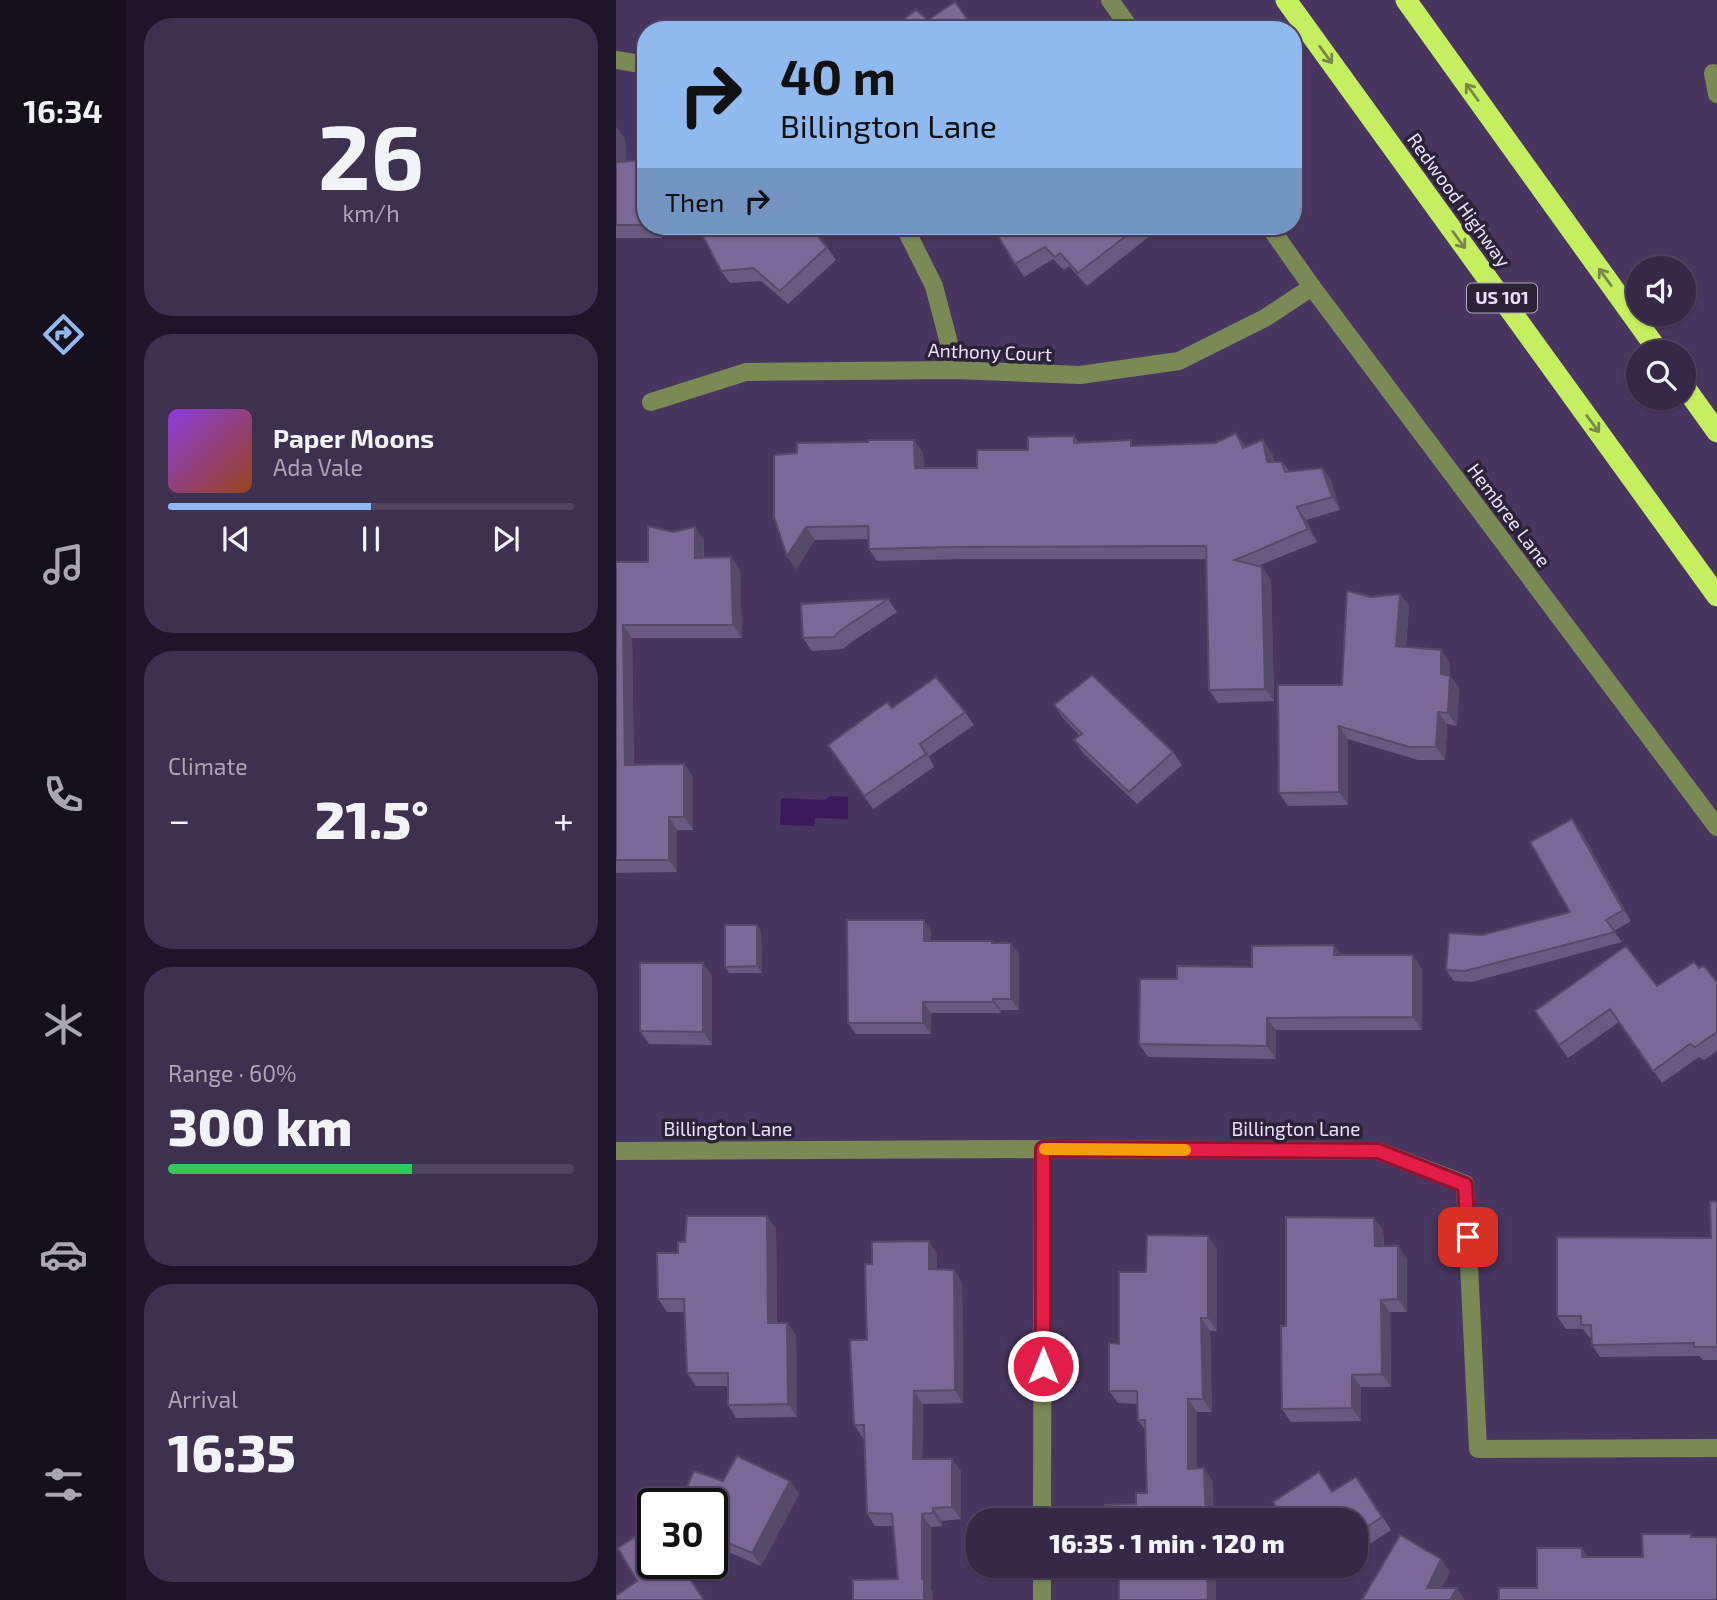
<!DOCTYPE html>
<html lang="en">
<head>
<meta charset="utf-8">
<style>
  :root { --surface:#372848; --page:#3e304f; --text:#f1f3f6; --muted:#aaa6b4; --line:#514460; --accent:#90b9f0 }
  body { margin:0; font-family:"Exo 2",sans-serif; background:var(--page); color:var(--text); height:100vh; display:flex; flex-direction:column; font-size:26px; white-space:nowrap }
  * { box-sizing:border-box; margin:0 }
  p { font-size:23px; color:var(--muted) }
  .icon { flex:none; width:38px; height:38px; fill:none; stroke:currentColor; stroke-width:2; stroke-linecap:round; stroke-linejoin:round }
  .map { position:relative; flex:1; overflow:hidden }
  .panel { display:flex; flex-direction:column; gap:18px; padding:18px; background:#1e1628; width:490px }
  .panel>* { flex:none }
  .top-card { position:absolute; left:21px; top:21px; width:665px; height:214px; border-radius:28px; box-shadow:0 2px 5px #0004,0 0 0 2px var(--line); background:#90b9f0; color:#111; overflow:hidden }
  .fabs { position:absolute; left:1010px; top:256px; display:grid; gap:14px }
  .fabs a { display:grid; place-items:center; width:70px; height:70px; border-radius:50%; background:var(--surface); box-shadow:0 2px 5px #0004,0 0 0 2px var(--line); font-size:35px }
  .speed { position:absolute; left:21px; top:1488px; display:flex; gap:14px; font-size:35px; font-weight:700; text-align:center }
  .speed>* { display:grid; place-content:center; width:91px; height:91px; border-radius:50%; background:var(--surface); box-shadow:0 2px 5px #0004,0 0 0 2px var(--line); line-height:1 }
  .speed .limit { border:4px solid #111; border-radius:10px; background:#fff; color:#111 }
  .pin { position:absolute; display:grid; place-items:center; width:60px; height:60px; color:#fff; margin:-30px; border-radius:14px; box-shadow:0 4px 10px #0006 }
  .me { position:absolute; width:77px; margin:-38px; rotate:0deg; stroke-linejoin:round; filter:drop-shadow(0 0 5px #0008) }
  .turn { display:flex; align-items:center; gap:24px; height:147px; padding:0 28px; font-size:32px }
  .turn .icon { width:91px; height:91px; stroke-width:2.5 }
  .turn b { display:block; font-size:49px; line-height:60px }
  .then { display:flex; align-items:center; height:66px; padding:0 28px; background:#0003; gap:14px; font-size:26px }
  .big { font-size:52px; font-weight:800; line-height:1.1 }
  .panel .widget { flex:1; display:flex; flex-direction:column; justify-content:center; gap:10px; min-width:0; padding:0 24px; border-radius:28px; background:var(--page) }
  .panel .dial { align-items:center; gap:0 }
  .dial b { font-size:91px; line-height:1 }
  .song { display:flex; align-items:center; gap:21px }
  .cover { width:84px; height:84px; border-radius:10px; background:linear-gradient(135deg,hsl(270 70% 55%),hsl(20 70% 35%)) }
  .played { height:7px; border-radius:4px; background:linear-gradient(90deg,var(--accent) 50%,var(--line) 50%) }
  .keys { display:flex; justify-content:space-around; direction:ltr }
  .heat { display:flex; justify-content:space-between; align-items:center; font-size:38px; direction:ltr }
  .charge { height:10px; border-radius:5px; background:linear-gradient(90deg,#34c759 60%,var(--line) 0) }
  .trip { position:absolute; left:350px; top:1508px; width:402px; height:70px; border-radius:28px; background:var(--surface); box-shadow:0 2px 5px #0004,0 0 0 2px var(--line); font-weight:800; line-height:70px; text-align:center }
  main { display:flex; flex:1; min-height:0 }
  .dock { display:flex; flex-direction:column; width:126px; justify-content:space-around; align-items:center; background:#16101d; color:var(--muted) }
  .dock .icon { width:49px; height:49px }
  .dock .active { color:var(--accent) }
  .dock b { font-size:32px; color:var(--text) }
  .map>svg:first-child { display:block }
  .water { fill:#3b1a5c }
  .lines { fill:none; stroke-linecap:round; stroke-linejoin:round }
  .minor { stroke:#798a55; stroke-width:18 }
  .highway { stroke:#c5ee61; stroke-width:21 }
  .wall { fill:#6b5981 }
  .shaded-wall { fill:#574969 }
  .building { fill:#7c6896; stroke:#574969; stroke-width:2 }
  .oneway { stroke:#78884c }
  .route-casing { stroke:#92132f; stroke-width:18 }
  .route { stroke:#e11d48; stroke-width:12 }
  .slow { stroke:#f59e0b; stroke-width:12 }
  .labels { text-anchor:middle; stroke-width:7; stroke-linejoin:round; paint-order:stroke }
  .shield { fill:#2b2236; stroke:#b1a7c0; stroke-width:2 }
  .shield-label { font-size:18px; font-weight:bold; fill:#ebe0fb }
  .street-label { font-size:19px; fill:#ebe0fb; stroke:#2b2236 }
</style>
</head>
<body>
<main>
<nav class="dock">
<b>16:34</b>
<svg class="icon active" aria-label="directions" viewBox="0 0 24 24"><path d="M12 3l9 9-9 9-9-9zM9 14v-3h6M13 9l2 2-2 2"/></svg>
<svg class="icon" aria-label="music" viewBox="0 0 24 24"><path d="M9 18V5l10-2v13"/><circle cx="6" cy="18" r="3"/><circle cx="16" cy="16" r="3"/></svg>
<svg class="icon" aria-label="phone" viewBox="0 0 24 24"><path d="M5 4h4l2 5-3 2q2 4 5 5l2-3 5 2v4C11 20 4 13 5 4z"/></svg>
<svg class="icon" aria-label="climate" viewBox="0 0 24 24"><path d="M12 3v18M4 7l16 10M4 17L20 7"/></svg>
<svg class="icon" aria-label="car" viewBox="0 0 24 24"><path d="M5 17H2v-5l4-1 3-4h7l3 4 3 1v5h-3M9 17h6M6 11h13"/><circle cx="7" cy="17" r="2"/><circle cx="17" cy="17" r="2"/></svg>
<svg class="icon" aria-label="filters" viewBox="0 0 24 24"><path d="M4 7h16M4 17h16"/><circle cx="9" cy="7" r="2"/><circle cx="15" cy="17" r="2"/></svg>
</nav>
<section class="panel">
<div class="widget dial"><b>26</b><p>km/h</p></div>
<div class="widget">
<div class="song"><i class="cover"></i><div><b>Paper Moons</b><p>Ada Vale</p></div></div>
<div class="played"></div>
<div class="keys"><svg class="icon" aria-label="previous" viewBox="0 0 24 24"><path d="M18 5L8 12l10 7zM5 5v14"/></svg><svg class="icon" aria-label="pause" viewBox="0 0 24 24"><path d="M8 5v14M16 5v14"/></svg><svg class="icon" aria-label="next" viewBox="0 0 24 24"><path d="M6 5l10 7-10 7zM19 5v14"/></svg></div>
</div>
<div class="widget"><p>Climate</p>
<div class="heat"><a>−</a><b class="big">21.5°</b><a>+</a></div>
</div>
<div class="widget"><p>Range · 60%</p><b class="big">300 km</b><div class="charge"></div></div>
<div class="widget"><p>Arrival</p><b class="big">16:35</b></div>
</section>
<div class="map">
<svg width="1101" height="1600" viewBox="0 0 1101 1600">
  <rect width="100%" height="100%" fill="#493660"/>
  <path class="water" d="M215 796 232 797V819L199 818 198 826 164 825 165 798 208 800Z"/>
  <g class="lines">
    <g class="minor">
      <path d="M494 0 515 30"/>
      <path d="M0 60 30 65"/>
      <path d="M1097 73 1101 94"/>
      <path d="M288 226 318 286 340 370"/>
      <path d="M653 226 696 287 1101 827"/>
      <path d="M35 402 130 372 340 370 464 375 563 361 649 318 696 287"/>
      <path d="M0 1151 427 1149 762 1151 849 1184 862 1449 1101 1448"/>
      <path d="M426 1521 427 1149"/>
      <path d="M426 1600V1566"/>
    </g>
    <g class="highway">
      <path d="M670 0 1101 596"/>
      <path d="M790 0 1043 352"/>
      <path d="M1068 386 1101 432"/>
    </g>
  </g>
  <g class="wall">
    <path d="M0 127 9 139 10 161 30 226H46V238H0Z"/>
    <path d="M376 226H528L535 235 471 286 453 266 448 270 437 259 408 277Z"/>
    <path d="M211 247 220 260 172 304 145 281 114 283 105 271Z"/>
    <path d="M458 436 462 443 519 446H630L656 453 658 462H666L673 471 706 468 715 480 724 510 690 520 701 542 642 566 646 567 655 580 658 701 602 703 593 690 590 559H348L261 561 253 549 252 539 199 540 180 569 171 556 181 453 252 442 298 440 307 453 308 468H361L412 450Z"/>
    <path d="M88 540V558L115 557 124 570 126 638H16L18 765 68 764 77 777V830H61V872L0 873V562H32Z"/>
    <path d="M784 594 793 606 790 647 834 663V676L843 688 841 726 831 724 829 760H802L732 739V805L672 806 663 793 726 685 755 597Z"/>
    <path d="M272 599 281 612 234 643 227 649 196 651 187 638Z"/>
    <path d="M438 705 557 752 566 765 521 804 467 753 458 740 464 736 447 718Z"/>
    <path d="M276 708 349 712 358 725 313 756 318 767 257 809 212 745Z"/>
    <path d="M964 830 1015 921 998 931 1006 942 856 982 838 981 830 970 866 935 954 912Z"/>
    <path d="M308 920 315 931V941H376L378 943 403 954V1010H385V1013H315V1034H240L232 1023Z"/>
    <path d="M141 925 145 932 146 973H113L109 967Z"/>
    <path d="M718 945 725 955 806 968V1030H660V1059L532 1057 523 1044 561 979 636 967Z"/>
    <path d="M1083 968 1101 982V1051L1088 1060 1083 1057 1046 1083 1003 1022 952 1058 919 1011 1041 986Z"/>
    <path d="M96 975V1045L33 1044 24 1031Z"/>
    <path d="M1101 1201V1360H1087L1084 1356 984 1357 976 1345 975 1338H974L967 1329H950L941 1316 1095 1238Z"/>
    <path d="M160 1229 161 1323 180 1335 181 1417 120 1418 112 1405V1386H80L71 1373 68 1312H51L42 1299 62 1253 69 1242Z"/>
    <path d="M767 1230 768 1246H782L791 1259V1312H774L775 1387H745V1421L675 1422 666 1409 670 1326Z"/>
    <path d="M601 1249V1331H594L596 1412H581V1469L597 1481 520 1504 531 1493 530 1431 522 1420 521 1404 502 1403 493 1391 503 1344 530 1272Z"/>
    <path d="M321 1254V1269L338 1270 346 1283 347 1403 307 1404 306 1459 345 1471V1519L326 1521V1526L315 1527V1590L317 1592 282 1579 277 1526H259L251 1513 248 1438H247L238 1425 251 1340 256 1264Z"/>
    <path d="M740 1477 775 1530 740 1553V1521L717 1492Z"/>
    <path d="M107 1481H174L183 1494 145 1566 96 1545V1503Z"/>
    <path d="M692 1566H719L701 1578Z"/>
  </g>
  <g class="shaded-wall">
    <path d="M0 127 9 139 11 175 2 162Z"/>
    <path d="M37 226H46V238Z"/>
    <path d="M620 433 629 445 635 460 627 448Z"/>
    <path d="M298 440 307 453 308 480 299 468Z"/>
    <path d="M647 440 656 453 660 475 651 462Z"/>
    <path d="M706 468 715 480 724 510 716 497Z"/>
    <path d="M681 507 690 520 701 542 692 529Z"/>
    <path d="M79 527 88 540 87 570 79 558Z"/>
    <path d="M190 527 199 540 180 569 171 556Z"/>
    <path d="M115 557 124 570 126 638 117 625Z"/>
    <path d="M646 567 655 580 658 701 649 689Z"/>
    <path d="M784 594 793 606 789 659 780 646Z"/>
    <path d="M7 625 16 638 18 777 9 765Z"/>
    <path d="M825 650 834 663V680V676L843 688 841 726 832 713 825 674Z"/>
    <path d="M822 712 831 724 829 760 820 747Z"/>
    <path d="M723 726 732 739V805L723 792Z"/>
    <path d="M304 744 313 756 318 767 310 754Z"/>
    <path d="M68 764 77 777V830L68 817Z"/>
    <path d="M53 817 61 830V872L53 860Z"/>
    <path d="M956 819 964 830 1015 921 1007 910Z"/>
    <path d="M308 920 315 931V952L308 941Z"/>
    <path d="M141 925 145 932 146 973 141 966Z"/>
    <path d="M395 943 403 954V1010L395 999Z"/>
    <path d="M718 945 727 958 718 955Z"/>
    <path d="M797 955 806 968V1030L797 1017Z"/>
    <path d="M87 963 96 975V1045L87 1032Z"/>
    <path d="M377 999 385 1010V1013L377 1002Z"/>
    <path d="M307 1002 315 1013V1034L307 1023Z"/>
    <path d="M651 1018 660 1030V1059L651 1046Z"/>
    <path d="M151 1216 160 1229 161 1335 152 1323Z"/>
    <path d="M758 1218 767 1230 768 1259 759 1246Z"/>
    <path d="M592 1236 601 1249V1331L592 1318Z"/>
    <path d="M313 1241 321 1254V1282L313 1269Z"/>
    <path d="M782 1246 791 1259V1312L782 1299Z"/>
    <path d="M338 1270 346 1283 347 1403 339 1390Z"/>
    <path d="M765 1300 774 1312 775 1387 766 1374Z"/>
    <path d="M585 1318 594 1331 596 1412 587 1399Z"/>
    <path d="M171 1323 180 1335 181 1417 172 1404Z"/>
    <path d="M736 1375 745 1387V1421L736 1408Z"/>
    <path d="M298 1391 307 1404 306 1471 297 1459Z"/>
    <path d="M572 1399 581 1412V1481L572 1469Z"/>
    <path d="M336 1459 345 1471V1519L336 1507Z"/>
    <path d="M588 1468 597 1481 598 1521H590Z"/>
    <path d="M174 1481 183 1494 145 1566 136 1553Z"/>
    <path d="M317 1508 326 1521V1526L317 1513Z"/>
    <path d="M306 1514 315 1527V1590L317 1592V1600H308L306 1579Z"/>
    <path d="M966 1548 975 1561 966 1557Z"/>
    <path d="M825 1559 834 1572 820 1600 811 1588Z"/>
    <path d="M591 1566H600V1600H592Z"/>
    <path d="M841 1588 849 1600H834Z"/>
  </g>
  <g class="building">
    <path d="M339 2 359 30H273L300 10 312 20Z"/>
    <path d="M0 131 2 162 30 160V225H0Z"/>
    <path d="M100 226H193L211 247 164 291 137 268 105 271 87 236Z"/>
    <path d="M376 226H523L462 273 444 253 439 257 429 247 399 264Z"/>
    <path d="M620 433 627 448 647 440 651 462H666L669 472 706 468 716 497 681 507 692 529 619 560 646 567 649 689 593 690 590 546 339 547 253 549 252 526 190 527 171 556 158 517V455L181 453V443L252 442V440H298L299 468H361V450H412V437L458 436V443L515 440V446L599 443Z"/>
    <path d="M32 526 57 532 79 527V558L115 557 117 625H7L9 765 68 764V817H53V860H0V562H32Z"/>
    <path d="M731 591 755 597 784 594 780 646 825 650V674L834 676 832 713 822 712 820 747H793L723 726V792L663 793 662 685H726Z"/>
    <path d="M272 599 225 630 218 637 187 638 185 604Z"/>
    <path d="M476 675 557 752 513 792 458 740 466 734 438 705Z"/>
    <path d="M320 677 349 712 304 744 310 754 248 796 212 745 271 702 276 708Z"/>
    <path d="M956 819 1007 910 990 920 999 932 849 971 830 970 833 933 866 935 954 912 914 842Z"/>
    <path d="M231 920H308V941H376V943H395V999H377V1002H307V1023H232Z"/>
    <path d="M109 925H141V966L109 967Z"/>
    <path d="M718 945V955H797V1017L651 1018V1046L523 1044 524 979H561V966L636 967V946Z"/>
    <path d="M1010 946 1041 986 1078 962 1083 968 1088 966 1101 982V1032L1079 1047 1074 1044 1037 1071 994 1009 943 1045 919 1011Z"/>
    <path d="M24 963H87V1032L24 1031Z"/>
    <path d="M1101 1201V1347H1078V1343L976 1345 975 1325H965V1316H941V1237L1095 1238 1094 1202Z"/>
    <path d="M71 1216H151L152 1323H171L172 1404 112 1405V1373H71L68 1299H42L41 1253H62V1242H69Z"/>
    <path d="M670 1217 758 1218 759 1246H782V1299L765 1300 766 1374 736 1375V1408L666 1409 665 1326H670Z"/>
    <path d="M531 1235 592 1236V1318H585L587 1399H572V1469L588 1468 590 1521H489V1505L520 1504V1493H531L529 1420H522L521 1391H493V1343L503 1344V1272H530Z"/>
    <path d="M313 1241V1269L338 1270 339 1390 298 1391 297 1459H336V1507L317 1508V1513L306 1514V1579H308V1600H237V1580L282 1579 276 1514 251 1513 248 1425H238L234 1340H251L249 1264H256V1242Z"/>
    <path d="M121 1456 174 1481 136 1553 96 1536V1503H64L78 1471 107 1481Z"/>
    <path d="M703 1472 716 1492 740 1477 766 1517 740 1534V1521H667L669 1520 657 1502Z"/>
    <path d="M37 1525V1563H63L88 1600H0V1596L21 1581 2 1548Z"/>
    <path d="M1026 1534H1075V1537H1101V1600H883V1588H921V1548H966V1557H1027Z"/>
    <path d="M784 1535 825 1559 811 1588H841L834 1600H746Z"/>
    <path d="M503 1566H591L592 1600H503Z"/>
  </g>
  <defs><path id="oneway-shaft" d="M-6 0H5M1.5-3L5.5 0L1.5 3" fill="none" stroke-width="1.6" stroke-linecap="round" stroke-linejoin="round" transform="scale(1.75)"/></defs>
  <g class="oneway">
    <use href="#oneway-shaft" transform="translate(710 55) rotate(54)"/>
    <use href="#oneway-shaft" transform="translate(856 92) rotate(-126)"/>
    <use href="#oneway-shaft" transform="translate(843 240) rotate(54)"/>
    <use href="#oneway-shaft" transform="translate(989 277) rotate(-126)"/>
    <use href="#oneway-shaft" transform="translate(977 424) rotate(54)"/>
  </g>
  <g class="lines">
    <g class="route-casing">
      <path id="route" d="M427 1366V1149L762 1151 849 1185 852 1237"/>
    </g>
    <use href="#route" class="route"/>
    <path class="slow" d="M429 1149 569 1150"/>
  </g>
  <g class="labels">
    <rect class="shield" x="851" y="283.5" width="70" height="29" rx="5"/>
    <g class="shield-label">
      <text x="886" y="304">US 101</text>
    </g>
    <g class="street-label">
      <text transform="translate(843 200) rotate(54)" y="7">Redwood Highway</text>
      <text transform="translate(374 352) rotate(2)" y="7">Anthony Court</text>
      <text transform="translate(893 515) rotate(53)" y="7">Hembree Lane</text>
      <text x="112" y="1136">Billington Lane</text>
      <text x="680" y="1136">Billington Lane</text>
    </g>
  </g>
</svg>
<div class="fabs">
<a><svg class="icon" aria-label="sound" viewBox="0 0 24 24"><path d="M4 9h4l5-4v14l-5-4H4zM17 9q2 3 0 6"/></svg></a>
<a><svg class="icon" aria-label="search" viewBox="0 0 24 24"><circle cx="10" cy="10" r="6"/><path d="M15 15l6 6"/></svg></a>
</div>
<div class="speed"><div class="limit">30</div></div>
<div class="pin" style="left:852px;top:1237px;background:#d93025"><svg class="icon" aria-label="arrive" viewBox="0 0 24 24"><path d="M6 21V4h12l-3 4 3 4H6"/></svg></div>
<svg class="me" style="left:427px;top:1366px" viewBox="-20 -20 40 40"><circle r="17" fill="#e11d48" stroke="#fff" stroke-width="3"/><path d="M0-11L8 9 0 5-8 9z" fill="#fff"/></svg>
<div class="trip">16:35 · 1 min · 120 m</div>
<div class="top-card">
<div class="turn"><svg class="icon" aria-label="right" viewBox="0 0 24 24"><path d="M7 20v-9h11M14 6l5 5-5 5"/></svg><div><b>40 m</b>Billington Lane</div></div>
<div class="then">Then<svg class="icon" aria-label="right" viewBox="0 0 24 24"><path d="M7 20v-9h11M14 6l5 5-5 5"/></svg></div>
</div>
</div>
</main>
</body>
</html>
